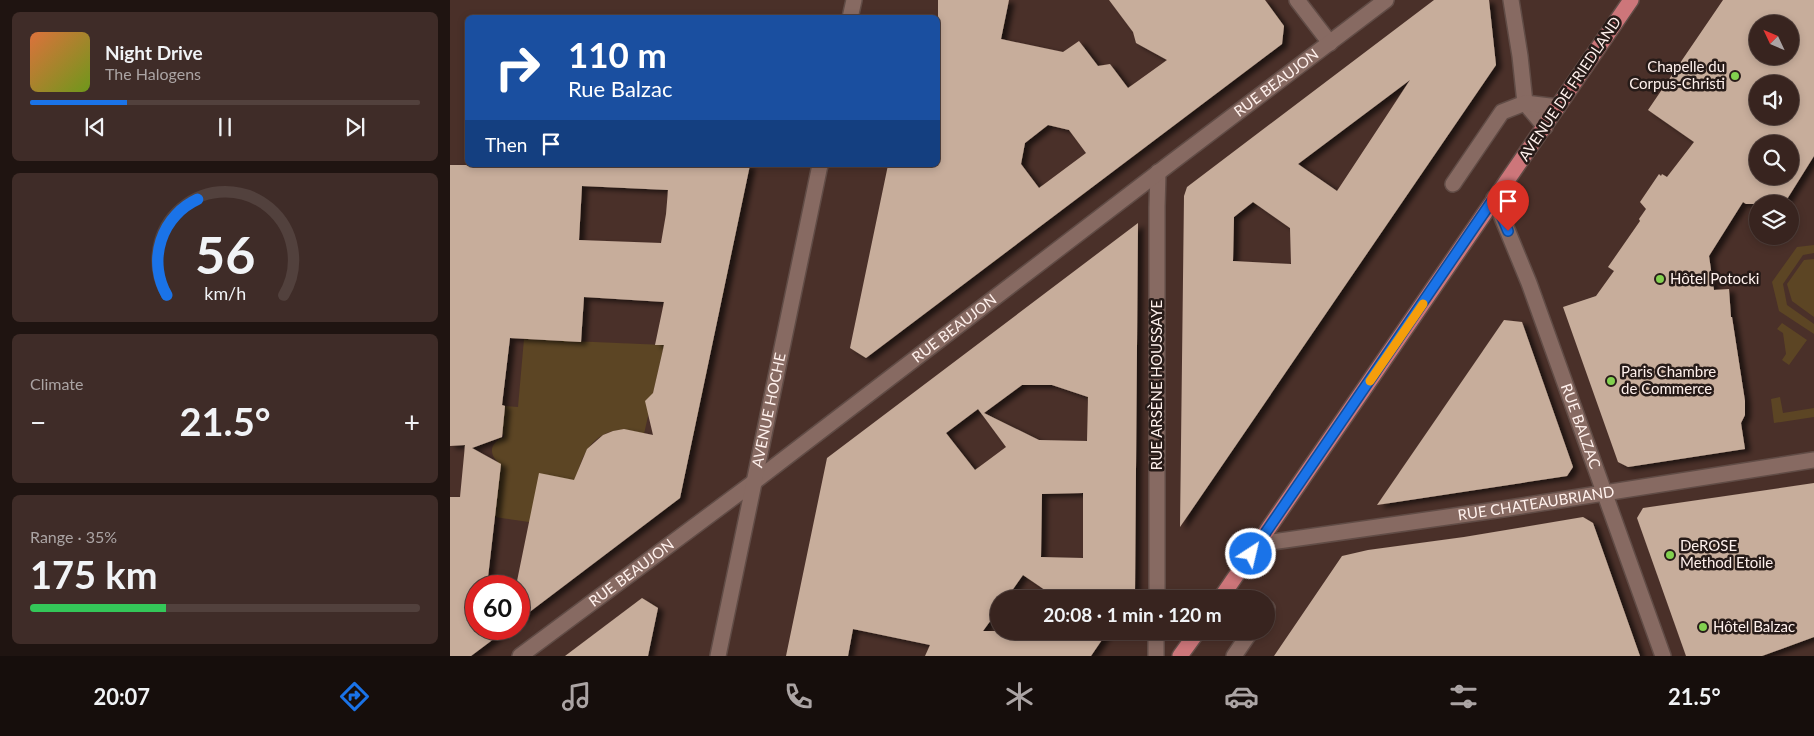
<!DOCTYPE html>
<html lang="en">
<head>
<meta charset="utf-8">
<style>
  :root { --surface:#38241f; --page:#3f2c28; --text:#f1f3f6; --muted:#aba4a4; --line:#52413d; --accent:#1a73e8 }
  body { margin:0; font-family:Lato,sans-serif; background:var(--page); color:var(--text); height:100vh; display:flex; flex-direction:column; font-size:19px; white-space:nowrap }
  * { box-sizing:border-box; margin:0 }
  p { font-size:16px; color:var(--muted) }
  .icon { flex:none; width:28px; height:28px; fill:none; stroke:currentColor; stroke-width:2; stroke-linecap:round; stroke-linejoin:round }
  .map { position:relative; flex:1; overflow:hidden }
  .details { display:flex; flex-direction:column; gap:12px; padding:12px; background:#1f1411; width:450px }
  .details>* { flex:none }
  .banner { position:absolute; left:15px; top:15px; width:475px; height:152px; border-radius:8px; box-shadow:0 2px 8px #0003,0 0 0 1px var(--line); background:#1a4fa0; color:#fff; overflow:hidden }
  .needle { width:32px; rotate:314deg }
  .tools { position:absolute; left:1299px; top:15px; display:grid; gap:10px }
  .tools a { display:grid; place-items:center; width:50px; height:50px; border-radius:50%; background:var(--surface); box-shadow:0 2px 8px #0003,0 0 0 1px var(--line); font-size:25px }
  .speed { position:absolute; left:15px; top:575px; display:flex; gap:10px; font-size:25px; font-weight:700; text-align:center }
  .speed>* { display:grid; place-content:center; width:65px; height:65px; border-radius:50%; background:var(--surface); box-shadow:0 2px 8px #0003,0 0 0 1px var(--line); line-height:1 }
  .speed .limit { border:8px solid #d22; background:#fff; color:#111 }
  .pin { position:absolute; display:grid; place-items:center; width:42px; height:42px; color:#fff; margin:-51px -21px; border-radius:50% 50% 50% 0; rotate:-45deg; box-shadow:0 0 5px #0007 }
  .pin .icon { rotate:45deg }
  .me { position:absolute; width:55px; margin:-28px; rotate:35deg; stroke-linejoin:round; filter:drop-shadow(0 0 4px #0008) }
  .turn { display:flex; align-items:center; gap:18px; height:105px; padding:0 20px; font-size:22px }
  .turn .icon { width:65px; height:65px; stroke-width:2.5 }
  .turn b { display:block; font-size:35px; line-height:42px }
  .then { display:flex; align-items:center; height:48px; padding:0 20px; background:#0003; gap:10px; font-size:19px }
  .big { font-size:38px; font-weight:700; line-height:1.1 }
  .details .tile { flex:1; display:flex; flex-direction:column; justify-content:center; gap:8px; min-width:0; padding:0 18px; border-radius:8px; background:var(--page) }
  .details .dial { align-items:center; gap:0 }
  .dial svg { height:130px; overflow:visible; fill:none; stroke:var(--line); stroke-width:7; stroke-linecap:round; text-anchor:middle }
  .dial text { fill:var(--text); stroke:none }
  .song { display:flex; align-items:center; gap:15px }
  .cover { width:60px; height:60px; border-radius:8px; background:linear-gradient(135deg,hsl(20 70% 55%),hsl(80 70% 35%)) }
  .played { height:5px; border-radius:2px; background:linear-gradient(90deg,var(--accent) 25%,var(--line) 25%) }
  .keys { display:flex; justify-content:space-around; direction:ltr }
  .heat { display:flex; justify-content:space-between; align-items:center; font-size:28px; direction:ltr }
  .charge { height:8px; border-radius:4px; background:linear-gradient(90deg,#34c759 35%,var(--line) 0) }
  .trip { position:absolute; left:540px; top:590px; width:285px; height:50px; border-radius:25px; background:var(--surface); box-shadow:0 2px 8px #0003,0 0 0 1px var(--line); font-weight:700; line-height:50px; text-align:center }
  .tabs { display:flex; height:80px; justify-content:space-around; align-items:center; background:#160e0c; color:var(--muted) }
  .tabs .icon { width:35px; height:35px }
  .tabs .current { color:var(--accent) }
  .tabs b { font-size:22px; color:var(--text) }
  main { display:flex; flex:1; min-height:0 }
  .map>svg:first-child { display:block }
  .green { fill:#5c4524 }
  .building { fill:#c7ad9b; fill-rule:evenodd; filter:url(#shadow) }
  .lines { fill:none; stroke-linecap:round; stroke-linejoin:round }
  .minor-casing { stroke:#614c46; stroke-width:18 }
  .major-casing { stroke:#614c46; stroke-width:18 }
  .minor { stroke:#876a62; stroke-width:15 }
  .major { stroke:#cd767a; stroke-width:15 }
  .route-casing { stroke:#114b97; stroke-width:12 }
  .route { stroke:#1a73e8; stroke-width:9 }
  .slow { stroke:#f59e0b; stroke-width:9 }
  .poi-dot { fill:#82d04f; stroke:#271b18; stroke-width:2 }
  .labels { text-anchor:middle; stroke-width:5; stroke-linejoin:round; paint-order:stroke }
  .poi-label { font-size:15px; fill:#fff1ed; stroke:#271b18; text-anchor:start }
  .street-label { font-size:15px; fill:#fff1ed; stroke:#271b18 }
</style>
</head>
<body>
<main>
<section class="details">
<div class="tile">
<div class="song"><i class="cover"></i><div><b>Night Drive</b><p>The Halogens</p></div></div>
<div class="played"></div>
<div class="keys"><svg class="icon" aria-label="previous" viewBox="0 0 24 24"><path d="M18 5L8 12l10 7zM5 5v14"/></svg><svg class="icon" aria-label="pause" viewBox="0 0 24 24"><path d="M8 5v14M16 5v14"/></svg><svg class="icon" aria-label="next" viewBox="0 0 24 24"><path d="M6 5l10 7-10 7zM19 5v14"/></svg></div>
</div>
<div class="tile dial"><svg viewBox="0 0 100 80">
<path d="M14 69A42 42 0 1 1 86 69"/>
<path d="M14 69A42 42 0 0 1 33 10" stroke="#1a73e8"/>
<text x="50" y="56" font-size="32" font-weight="700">56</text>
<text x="50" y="72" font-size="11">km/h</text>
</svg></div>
<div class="tile"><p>Climate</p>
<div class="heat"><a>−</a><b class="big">21.5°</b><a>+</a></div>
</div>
<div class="tile"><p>Range · 35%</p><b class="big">175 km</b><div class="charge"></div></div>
</section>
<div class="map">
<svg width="1364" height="656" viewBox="0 0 1364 656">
  <defs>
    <filter id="shadow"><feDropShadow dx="5.5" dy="3" stdDeviation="2.5" flood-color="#0009"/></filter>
  </defs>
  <rect width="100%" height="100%" fill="#4a3029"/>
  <g class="green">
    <path d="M1364 245V253L1353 255 1333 284 1337 305 1364 324V334L1329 311 1322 282 1347 247Z"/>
    <path d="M1364 259V317L1342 301 1337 284 1354 260Z"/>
    <path d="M1332 323 1357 340 1339 365 1332 360 1336 354 1333 333 1327 329Z"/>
    <path d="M74 339 214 345 194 434C187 432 179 429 171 430 144 431 129 456 127 481L79 522 38 516 49 467 51 465C38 455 39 443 54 437V435L52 434 55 406 68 407Z"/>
    <path d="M1330 397 1333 413 1364 408V417L1324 423 1321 399Z"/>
  </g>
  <g class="building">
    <path d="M488 0H559L551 39 613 52 629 41 648 66 660 64 678 88 717 60 686 43 683 32 659 0H815L834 26 832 44 416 358 400 348 438 165H488ZM598 125 619 130 636 153 589 188 571 164 575 143Z"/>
    <path d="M984 0H1039L1046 65 730 527 734 196 737 187ZM960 80 887 191 848 164ZM803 202 840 228 841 264 783 261 784 217Z"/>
    <path d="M1273 0H1364V156L1334 204H1296L1293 202 1259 256 1264 290 1279 289 1281 317H1282L1295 401V415L1291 423 1295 449 1178 467 1168 462 1113 307 1146 296 1164 271 1158 267 1190 221 1189 219 1196 209 1190 202 1209 174 1211 176 1212 174 1217 177 1244 142 1198 110ZM1308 24H1340V56H1308ZM1308 84H1340V116H1308ZM1308 144H1340V176H1308Z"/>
    <path d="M0 165H300L230 498 69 620V586H66L89 473 124 480 137 449 153 435 163 431 174 429 203 435 195 401 203 393 214 345H205L214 302 134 297 131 342 60 338 52 405 55 406 52 437 22 448 51 464 37 586H26V629H57L21 656H0V497H10L15 445 0 446ZM132 186 218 190 216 214 211 243 129 240Z"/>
    <path d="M688 223 685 592 680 599H608L573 575 556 599H549V609L533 631H658L641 656H475L480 645 403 629 398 656H336L377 458ZM572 385H602L638 397 637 441 589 440 534 413ZM528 409 556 447 525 470 496 433ZM633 493V558L591 557 592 494Z"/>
    <path d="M1054 320 1072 322 1123 467 1117 476 927 505Z"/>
    <path d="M1364 483V637L1312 656H1236L1187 518 1193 508Z"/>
    <path d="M1133 517 1143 523 1190 656H824L892 556 918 550 1014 537Z"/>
    <path d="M192 598 208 608 198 656H115Z"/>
  </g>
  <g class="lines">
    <g class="minor-casing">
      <g id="minor">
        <path d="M847 0 880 43"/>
        <path d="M1061 0 1070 56 1075 103 1095 127"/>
        <path d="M400 18 404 0"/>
        <path d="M1003 184 1052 112 1075 103 1108 107"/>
        <path id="s1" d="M1044 198 1079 283 1213 656"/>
        <path id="s2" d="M808 544 1053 509 1364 460"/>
        <path d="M707 599V207L708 172"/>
        <path d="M816 610 817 608"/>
        <path id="s3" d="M70 656 304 482 722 162 936 0"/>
        <path id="s4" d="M268 656 370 165"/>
        <path d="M706 656V631"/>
        <path d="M784 656 801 631"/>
      </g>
    </g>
    <g class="major-casing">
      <g id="major">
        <path d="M770 599 1181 0"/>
        <path d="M730 656 748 631"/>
      </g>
    </g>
    <use href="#minor" class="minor"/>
    <use href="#major" class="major"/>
  </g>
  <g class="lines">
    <g class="route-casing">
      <path id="route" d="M801 554 1044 198 1058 231"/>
    </g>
    <use href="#route" class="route"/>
    <path class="slow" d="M920 381 973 304"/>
  </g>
  <g class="poi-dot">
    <circle cx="1285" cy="76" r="5"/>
    <circle cx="1210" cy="279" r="5"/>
    <circle cx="1161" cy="381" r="5"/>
    <circle cx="1220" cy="555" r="5"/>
    <circle cx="1253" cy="627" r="5"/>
  </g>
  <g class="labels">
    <g class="poi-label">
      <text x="1275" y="72" text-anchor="end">Chapelle du<tspan x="1275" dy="17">Corpus-Christi</tspan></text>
      <text x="1220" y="284">Hôtel Potocki</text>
      <text x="1171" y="377">Paris Chambre<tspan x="1171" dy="17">de Commerce</tspan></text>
      <text x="1230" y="551">DeROSE<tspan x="1230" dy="17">Method Etoile</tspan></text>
      <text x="1263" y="632">Hôtel Balzac</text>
    </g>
    <g class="street-label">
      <text dy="5" stroke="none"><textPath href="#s3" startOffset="949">RUE BEAUJON</textPath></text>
      <text transform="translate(1120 89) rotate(-56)" y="5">AVENUE DE FRIEDLAND</text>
      <text dy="5" stroke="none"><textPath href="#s3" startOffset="544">RUE BEAUJON</textPath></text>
      <text transform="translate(707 385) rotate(-90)" y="5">RUE ARSÈNE HOUSSAYE</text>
      <text dy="5" stroke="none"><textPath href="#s4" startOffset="251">AVENUE HOCHE</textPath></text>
      <text dy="5" stroke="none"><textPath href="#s1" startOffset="244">RUE BALZAC</textPath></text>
      <text dy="5" stroke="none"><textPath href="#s2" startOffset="281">RUE CHATEAUBRIAND</textPath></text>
      <text dy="5" stroke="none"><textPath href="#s3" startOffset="139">RUE BEAUJON</textPath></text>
    </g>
  </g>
</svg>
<div class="tools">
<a><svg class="needle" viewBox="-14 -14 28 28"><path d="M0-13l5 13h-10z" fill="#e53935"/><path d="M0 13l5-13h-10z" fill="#aba4a4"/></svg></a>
<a><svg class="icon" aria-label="sound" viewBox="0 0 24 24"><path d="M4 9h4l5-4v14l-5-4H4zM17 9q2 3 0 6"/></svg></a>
<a><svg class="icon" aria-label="search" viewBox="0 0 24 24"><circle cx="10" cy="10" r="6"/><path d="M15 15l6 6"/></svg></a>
<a><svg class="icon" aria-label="layers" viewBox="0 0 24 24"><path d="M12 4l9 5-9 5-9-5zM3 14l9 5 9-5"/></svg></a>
</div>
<div class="speed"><div class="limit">60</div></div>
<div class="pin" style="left:1058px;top:231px;background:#d93025"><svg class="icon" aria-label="arrive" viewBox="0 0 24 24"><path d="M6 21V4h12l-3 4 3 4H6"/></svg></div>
<svg class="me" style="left:801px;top:554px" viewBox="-20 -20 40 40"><circle r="17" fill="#1a73e8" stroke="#fff" stroke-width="3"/><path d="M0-11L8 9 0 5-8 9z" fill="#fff"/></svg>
<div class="trip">20:08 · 1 min · 120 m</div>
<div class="banner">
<div class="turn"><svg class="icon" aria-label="right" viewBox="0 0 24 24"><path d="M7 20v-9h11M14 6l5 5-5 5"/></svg><div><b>110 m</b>Rue Balzac</div></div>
<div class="then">Then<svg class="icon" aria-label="arrive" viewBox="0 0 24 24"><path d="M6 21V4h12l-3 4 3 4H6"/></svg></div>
</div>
</div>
</main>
<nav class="tabs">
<b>20:07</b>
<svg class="icon current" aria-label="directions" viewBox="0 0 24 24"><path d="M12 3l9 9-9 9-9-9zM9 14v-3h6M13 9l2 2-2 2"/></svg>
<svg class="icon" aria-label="music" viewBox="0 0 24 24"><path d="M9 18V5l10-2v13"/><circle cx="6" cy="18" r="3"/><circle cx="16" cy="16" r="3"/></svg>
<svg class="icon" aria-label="phone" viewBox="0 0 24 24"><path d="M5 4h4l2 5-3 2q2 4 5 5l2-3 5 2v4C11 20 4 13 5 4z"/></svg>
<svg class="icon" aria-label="climate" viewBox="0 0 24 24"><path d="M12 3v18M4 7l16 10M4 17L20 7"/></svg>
<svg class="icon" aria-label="car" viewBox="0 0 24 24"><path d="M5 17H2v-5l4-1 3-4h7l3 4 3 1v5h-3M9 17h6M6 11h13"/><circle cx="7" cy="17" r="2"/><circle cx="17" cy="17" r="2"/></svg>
<svg class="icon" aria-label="filters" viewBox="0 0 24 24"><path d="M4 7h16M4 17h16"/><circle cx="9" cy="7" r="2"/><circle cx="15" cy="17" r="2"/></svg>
<b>21.5°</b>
</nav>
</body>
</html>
